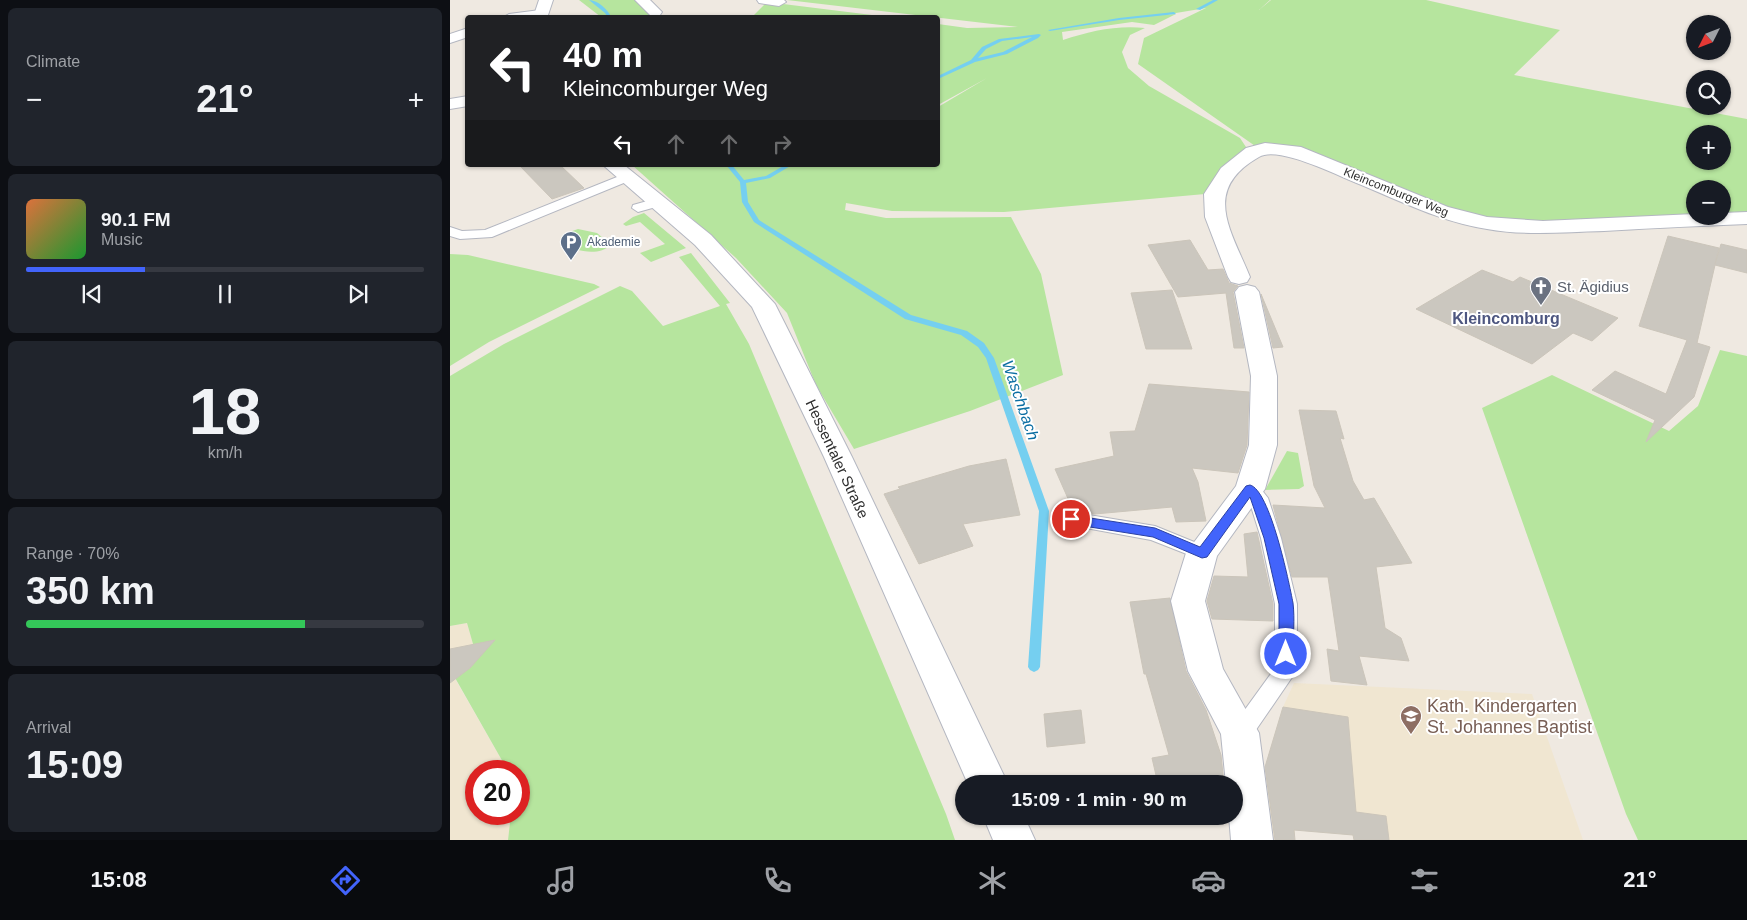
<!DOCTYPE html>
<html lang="en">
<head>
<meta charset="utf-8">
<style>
  :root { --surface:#171b24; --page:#20242c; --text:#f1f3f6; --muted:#9ea1a6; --line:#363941; --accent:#4264fb }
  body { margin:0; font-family:Arial,sans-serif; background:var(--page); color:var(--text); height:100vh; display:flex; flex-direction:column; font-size:19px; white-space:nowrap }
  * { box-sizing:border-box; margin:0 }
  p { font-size:16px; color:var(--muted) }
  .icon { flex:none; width:28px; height:28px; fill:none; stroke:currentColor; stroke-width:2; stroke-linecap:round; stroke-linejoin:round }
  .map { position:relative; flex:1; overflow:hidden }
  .panel { display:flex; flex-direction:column; gap:8px; padding:8px; background:#0d0f14; width:450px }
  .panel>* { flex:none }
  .top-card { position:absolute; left:15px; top:15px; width:475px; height:152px; border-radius:5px; box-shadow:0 1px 4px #0004; background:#202124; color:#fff; overflow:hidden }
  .needle { width:32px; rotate:228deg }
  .tools { position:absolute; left:1236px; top:15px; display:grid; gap:10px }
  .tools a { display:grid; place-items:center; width:45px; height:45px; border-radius:50%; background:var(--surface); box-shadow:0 1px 4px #0004; font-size:25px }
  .speed { position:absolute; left:15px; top:760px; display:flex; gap:10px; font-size:25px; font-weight:700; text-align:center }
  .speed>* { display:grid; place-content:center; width:65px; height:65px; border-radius:50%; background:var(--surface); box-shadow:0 1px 4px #0004; line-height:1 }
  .speed .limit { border:8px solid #d22; background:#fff; color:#111 }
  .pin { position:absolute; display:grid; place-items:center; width:42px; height:42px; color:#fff; margin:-21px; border:2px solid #fff; border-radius:50%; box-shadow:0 1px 5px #0007 }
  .me { position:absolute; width:55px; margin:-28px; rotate:0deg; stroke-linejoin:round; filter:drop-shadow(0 0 4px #0008) }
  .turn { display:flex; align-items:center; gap:18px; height:105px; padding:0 15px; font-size:22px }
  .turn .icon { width:65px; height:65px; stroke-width:2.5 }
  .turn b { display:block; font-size:35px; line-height:42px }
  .lanes { display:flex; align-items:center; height:48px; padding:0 15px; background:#0003; justify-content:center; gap:25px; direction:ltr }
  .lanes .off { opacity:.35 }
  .big { font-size:38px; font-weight:800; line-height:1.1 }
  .panel .widget { flex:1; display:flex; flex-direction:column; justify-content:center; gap:8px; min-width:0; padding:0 18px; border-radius:8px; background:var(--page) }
  .panel .dial { align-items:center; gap:0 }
  .dial b { font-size:65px; line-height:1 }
  .song { display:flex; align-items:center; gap:15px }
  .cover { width:60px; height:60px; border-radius:8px; background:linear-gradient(135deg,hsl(20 70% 55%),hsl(130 70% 35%)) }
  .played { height:5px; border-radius:2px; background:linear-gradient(90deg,var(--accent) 30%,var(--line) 30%) }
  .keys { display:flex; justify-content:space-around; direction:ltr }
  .heat { display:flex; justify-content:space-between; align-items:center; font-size:28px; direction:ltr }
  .charge { height:8px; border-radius:4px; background:linear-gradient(90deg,#34c759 70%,var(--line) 0) }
  .trip { position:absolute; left:505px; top:775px; width:288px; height:50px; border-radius:25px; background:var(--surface); box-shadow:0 1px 4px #0004; font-weight:800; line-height:50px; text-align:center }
  .menu { display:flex; height:80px; justify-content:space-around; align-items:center; background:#090b0e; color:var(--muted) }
  .menu .icon { width:35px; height:35px }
  .menu .current { color:var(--accent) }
  .menu b { font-size:22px; color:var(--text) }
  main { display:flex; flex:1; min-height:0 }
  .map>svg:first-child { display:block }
  .education { fill:#f0e6d1 }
  .green { fill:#b6e59e; fill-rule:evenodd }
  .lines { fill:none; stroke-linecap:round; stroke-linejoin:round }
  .stream { fill:#75cff0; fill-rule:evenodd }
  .building { fill:#cbc7bf; stroke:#cbc5ba }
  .service-casing { stroke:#b4b7c1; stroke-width:2 }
  .minor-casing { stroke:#b4b7c1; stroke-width:2 }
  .secondary-casing { stroke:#b4b7c1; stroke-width:2 }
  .service { fill:#fff; fill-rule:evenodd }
  .minor { fill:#fff; fill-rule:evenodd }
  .secondary { fill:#fff; fill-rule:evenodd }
  .route { fill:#4264fb; stroke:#2b41a3 }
  .labels { text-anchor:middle; stroke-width:4; stroke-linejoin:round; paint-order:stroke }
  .far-street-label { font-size:12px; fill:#2e2e2e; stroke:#fff }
  .far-service-label { font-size:12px; fill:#4e5e75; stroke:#fff; text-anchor:start }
  .worship-label { font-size:15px; fill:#5b616d; stroke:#fff; text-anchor:start }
  .street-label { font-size:15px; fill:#2e2e2e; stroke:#fff }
  .neighbourhood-label { font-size:16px; font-weight:bold; fill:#4d5680; stroke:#fff }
  .water-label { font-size:16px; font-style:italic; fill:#0d6fa3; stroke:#fff }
  .near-education-label { font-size:18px; fill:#785e54; stroke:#fff; text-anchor:start }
</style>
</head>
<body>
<main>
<section class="panel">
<div class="widget"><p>Climate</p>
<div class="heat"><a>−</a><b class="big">21°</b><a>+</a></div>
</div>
<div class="widget">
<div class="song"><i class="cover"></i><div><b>90.1 FM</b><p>Music</p></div></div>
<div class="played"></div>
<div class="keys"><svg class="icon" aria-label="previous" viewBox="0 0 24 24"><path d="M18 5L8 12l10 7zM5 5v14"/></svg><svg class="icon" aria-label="pause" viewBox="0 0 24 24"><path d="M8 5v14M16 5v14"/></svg><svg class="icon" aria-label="next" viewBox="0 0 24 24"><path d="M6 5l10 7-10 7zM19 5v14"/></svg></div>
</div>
<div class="widget dial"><b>18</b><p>km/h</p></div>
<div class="widget"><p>Range · 70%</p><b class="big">350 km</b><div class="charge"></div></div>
<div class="widget"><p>Arrival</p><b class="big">15:09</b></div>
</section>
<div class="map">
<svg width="1297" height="840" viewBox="0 0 1297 840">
  <rect width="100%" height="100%" fill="#efe9e1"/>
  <g class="education">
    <path d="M17 623 27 658 20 668 4 677 58 771H26V814H61L58 840H0V626Z"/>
    <path d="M844 683 1082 694 1133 840H904L903 835 845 830V840H818L816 764 833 707Z"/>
  </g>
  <g class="green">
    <path d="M129 0H191L205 14 201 17H151Z"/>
    <path d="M337 0H820L809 10 821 0H976L1110 30 1064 75 1297 119V212L1273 214 1272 189H1245V215L1137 223 1036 219 989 206 854 151 808 148 688 64 694 38 756 8 714 15 726 14 704 25 682 22 612 32 613 40C640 31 667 25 695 28L680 35 672 52 678 68 699 86 790 138 798 150 755 194 554 212 442 211 396 203 395 210 436 218 561 217 591 274 613 375 520 411 404 449 366 385 337 313 286 258 182 165H488V107L537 78 488 105V37L490 35 488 36V24L517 28 568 27ZM1245 134H1272V161H1245Z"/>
    <path d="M317 2 438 17 301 18Z"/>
    <path d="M194 213 236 248 201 262 190 253 215 244 190 222 176 226 173 224 183 217Z"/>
    <path d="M128 229 147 233 161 245C148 257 125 251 111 243V238L114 234Z"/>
    <path d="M241 253 280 303 276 304 299 344 496 814 505 840H58L61 814H69V771H58L4 676 20 668 27 658 17 623 0 626V376L54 344 170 286 182 291 213 326 270 306 229 257Z"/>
    <path d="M0 254 18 255 144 284 150 287 39 342 0 366Z"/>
    <path d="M1270 350 1297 356V840H1188L1176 814 1032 408 1102 375 1219 431 1248 406Z"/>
    <path d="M837 451 848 453 854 486 849 489 815 490Z"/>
  </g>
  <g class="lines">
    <g class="stream">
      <path d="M139 0C148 0 158 10 162 18H158L155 13Z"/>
      <path d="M763 0H768L750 10 746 9Z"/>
      <path d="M724 12 726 14 669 20 600 31 598 30 669 18Z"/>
      <path d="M589 34 591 35 588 38 557 54 525 62 488 79V76L521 60 532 47 549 39ZM582 37 553 52 528 58 536 49 552 41Z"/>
      <path d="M276 165H282L294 180 316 176 335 165H342L320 178 296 183 298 202 309 220 461 315 517 331 534 343 544 358 599 511 590 667 588 670 584 672 580 670 578 667 589 511 536 358 528 347 511 335 455 319 304 222 292 202 290 182Z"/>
    </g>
  </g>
  <g class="building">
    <path d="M69 165H110L134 188 102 199Z"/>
    <path d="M1218 236 1269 248 1265 264 1271 244 1297 250V273L1265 265 1247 343 1260 347 1244 397 1196 442 1205 420 1142 390 1165 371 1216 394 1237 340 1189 326Z"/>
    <path d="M740 240 758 270 773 269 779 283 788 286 783 292 794 348H784L776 293 728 297 698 245Z"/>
    <path d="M1032 270 1063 282 1070 277 1168 318 1142 341 1123 333 1082 364 966 309Z"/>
    <path d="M722 290 742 349H696L681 293Z"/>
    <path d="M811 294 833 347 823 348Z"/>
    <path d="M699 384 799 392 797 445 788 473 742 468 748 482 756 521 726 522 722 507 645 514 623 510 605 469 664 456 660 432 685 431Z"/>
    <path d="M849 410 886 411 894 439 890 438 903 481 914 500 924 498 962 563 926 567 935 628 951 638 959 661 909 656 917 685 881 681 877 649 889 651 878 577H842L824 509 823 505 875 508 864 486Z"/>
    <path d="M556 459 570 515 513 524 523 546 469 564 434 494 450 489 448 487 519 466Z"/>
    <path d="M807 532 823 604V621L762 619 757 601 764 576 798 577 794 534Z"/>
    <path d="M720 598 736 671 756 710 771 755 774 784H708L702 758 719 755 696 674H694L680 602Z"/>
    <path d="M45 640 20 668 0 683V649Z"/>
    <path d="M833 707 898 717 906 812 936 816 939 840H904L903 835 844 830 845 840H825L815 767Z"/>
    <path d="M631 710 635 743 597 747 594 714Z"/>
  </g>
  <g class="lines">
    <g class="service-casing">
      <g id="service">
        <path d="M177 173 181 174 183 177 181 180 42 237 10 239 0 236V227L12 231 35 230Z"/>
        <path d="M208 198 213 199 214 202 213 205 188 212 182 208 183 205Z"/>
        <path d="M800 483 807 484 818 498 831 538 847 604V670L799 740 790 743 781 740 778 733 825 668V604L811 538 799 500 791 489 793 484Z"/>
        <path d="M621 512 705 526 759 548 762 553 759 558 752 560 701 540 614 524 611 519 614 514Z"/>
      </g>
    </g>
    <g class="minor-casing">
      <g id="minor">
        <path d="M185 0H200L212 12 210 15H200Z"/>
        <path d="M307 0H334L336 2 329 6 309 3Z"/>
        <path d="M90 10 95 11 97 14 95 17 52 18 59 14Z"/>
        <path d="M18 28V37L0 43V34Z"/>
        <path d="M18 96V106L0 109V99Z"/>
        <path d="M815 143 851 147 998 207 1037 217 1093 221 1245 214V216H1272V213L1297 212V224C1249 226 1201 228 1154 231 1115 232 1075 236 1037 229 992 222 950 201 909 184 888 176 828 145 809 157 751 190 781 230 800 277L797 282 789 284 781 282 778 277 755 217 754 194 771 168 796 148Z"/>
        <path d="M797 285 805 287 809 292 827 376V445L815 489 767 556 755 601 773 669 809 733 823 840H781L779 816H784V784H776L771 734 738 671 721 601 736 553 786 486 799 445 801 376 785 292 789 287Z"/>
      </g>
    </g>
    <g class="secondary-casing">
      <g id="secondary">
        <path d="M89 0H103L97 18H83Z"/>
        <path d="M153 165H174L261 235 325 304 402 457 558 784H518L374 457 302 307 245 245Z"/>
        <path d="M533 816H574L585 840H543Z"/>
      </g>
    </g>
    <use href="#service" class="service"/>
    <use href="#minor" class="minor"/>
    <use href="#secondary" class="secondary"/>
  </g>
  <path class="route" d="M800 485C820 490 839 582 843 603 845 619 843 637 843 654L841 658H831L829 654V604L814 538 800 497 757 557 752 558 703 537 621 524 615 519 621 515 705 528 750 547 796 486Z"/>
  <defs>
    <g id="parking-pin" transform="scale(1.125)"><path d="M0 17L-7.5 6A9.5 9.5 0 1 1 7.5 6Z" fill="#5c6f8a" stroke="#fff"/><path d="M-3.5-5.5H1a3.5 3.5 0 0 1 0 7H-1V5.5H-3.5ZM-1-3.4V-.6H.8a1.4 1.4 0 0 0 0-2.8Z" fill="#fff"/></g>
    <g id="church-pin" transform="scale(1.125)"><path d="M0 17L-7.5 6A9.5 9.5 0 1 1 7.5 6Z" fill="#6b7280" stroke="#fff"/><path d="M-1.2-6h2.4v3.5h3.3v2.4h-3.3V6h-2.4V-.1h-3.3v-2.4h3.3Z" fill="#fff"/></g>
    <g id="school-pin" transform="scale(1.125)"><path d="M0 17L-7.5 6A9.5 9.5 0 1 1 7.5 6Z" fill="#8d6e63" stroke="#fff"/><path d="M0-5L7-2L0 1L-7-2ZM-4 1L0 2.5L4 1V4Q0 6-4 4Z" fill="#fff"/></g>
  </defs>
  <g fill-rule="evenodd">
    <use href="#parking-pin" x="121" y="242"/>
    <use href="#church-pin" x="1091" y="287"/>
    <use href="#school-pin" x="961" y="716"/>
  </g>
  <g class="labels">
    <g class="far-street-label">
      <text transform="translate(946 192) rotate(22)" y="4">Kleincomburger Weg</text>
    </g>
    <g class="far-service-label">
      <text x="137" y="246">Akademie</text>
    </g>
    <g class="worship-label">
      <text x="1107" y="292">St. Ägidius</text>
    </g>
    <g class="street-label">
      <text transform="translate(387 459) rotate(65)" y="5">Hessentaler Straße</text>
    </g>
    <g class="neighbourhood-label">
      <text x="1056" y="324">Kleincomburg</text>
    </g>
    <g class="water-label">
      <text transform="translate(571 400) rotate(71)" y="6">Waschbach</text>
    </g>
    <g class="near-education-label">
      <text x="977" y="712">Kath. Kindergarten<tspan x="977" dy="21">St. Johannes Baptist</tspan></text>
    </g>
  </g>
</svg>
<div class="tools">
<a><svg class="needle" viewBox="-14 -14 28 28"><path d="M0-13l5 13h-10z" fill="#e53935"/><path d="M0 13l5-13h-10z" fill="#9ea1a6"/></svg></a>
<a><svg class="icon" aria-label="search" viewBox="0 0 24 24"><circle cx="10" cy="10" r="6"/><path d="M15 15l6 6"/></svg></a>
<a>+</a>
<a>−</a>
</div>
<div class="speed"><div class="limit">20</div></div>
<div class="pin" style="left:621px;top:519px;background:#d93025"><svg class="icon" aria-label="arrive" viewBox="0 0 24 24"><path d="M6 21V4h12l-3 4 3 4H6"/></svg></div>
<svg class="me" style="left:836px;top:654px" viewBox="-20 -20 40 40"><circle r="17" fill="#4264fb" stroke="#fff" stroke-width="3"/><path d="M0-11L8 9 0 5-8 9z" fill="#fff"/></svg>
<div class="trip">15:09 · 1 min · 90 m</div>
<div class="top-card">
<div class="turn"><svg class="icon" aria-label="left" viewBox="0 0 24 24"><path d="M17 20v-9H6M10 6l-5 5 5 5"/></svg><div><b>40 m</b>Kleincomburger Weg</div></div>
<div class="lanes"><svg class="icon" aria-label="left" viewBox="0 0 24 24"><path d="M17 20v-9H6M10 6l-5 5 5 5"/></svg><svg class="icon off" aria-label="ahead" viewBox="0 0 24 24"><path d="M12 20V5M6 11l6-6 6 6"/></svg><svg class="icon off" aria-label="ahead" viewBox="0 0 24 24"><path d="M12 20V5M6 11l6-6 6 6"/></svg><svg class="icon off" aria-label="right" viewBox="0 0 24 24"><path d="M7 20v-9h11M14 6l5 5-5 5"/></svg></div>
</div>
</div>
</main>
<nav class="menu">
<b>15:08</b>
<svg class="icon current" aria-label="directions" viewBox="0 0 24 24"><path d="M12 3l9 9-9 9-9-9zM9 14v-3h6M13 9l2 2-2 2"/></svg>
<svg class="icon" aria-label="music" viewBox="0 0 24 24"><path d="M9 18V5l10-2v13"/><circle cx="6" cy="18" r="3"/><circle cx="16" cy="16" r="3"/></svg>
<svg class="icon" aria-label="phone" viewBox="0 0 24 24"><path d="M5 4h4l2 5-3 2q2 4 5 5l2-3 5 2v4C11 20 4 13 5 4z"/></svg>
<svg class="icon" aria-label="climate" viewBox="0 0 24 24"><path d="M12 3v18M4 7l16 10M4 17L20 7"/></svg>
<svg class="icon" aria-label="car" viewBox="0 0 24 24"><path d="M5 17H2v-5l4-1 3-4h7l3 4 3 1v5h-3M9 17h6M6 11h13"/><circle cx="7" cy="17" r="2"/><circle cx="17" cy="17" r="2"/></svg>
<svg class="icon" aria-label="filters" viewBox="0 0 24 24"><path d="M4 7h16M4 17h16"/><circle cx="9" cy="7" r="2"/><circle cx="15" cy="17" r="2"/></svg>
<b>21°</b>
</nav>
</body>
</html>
